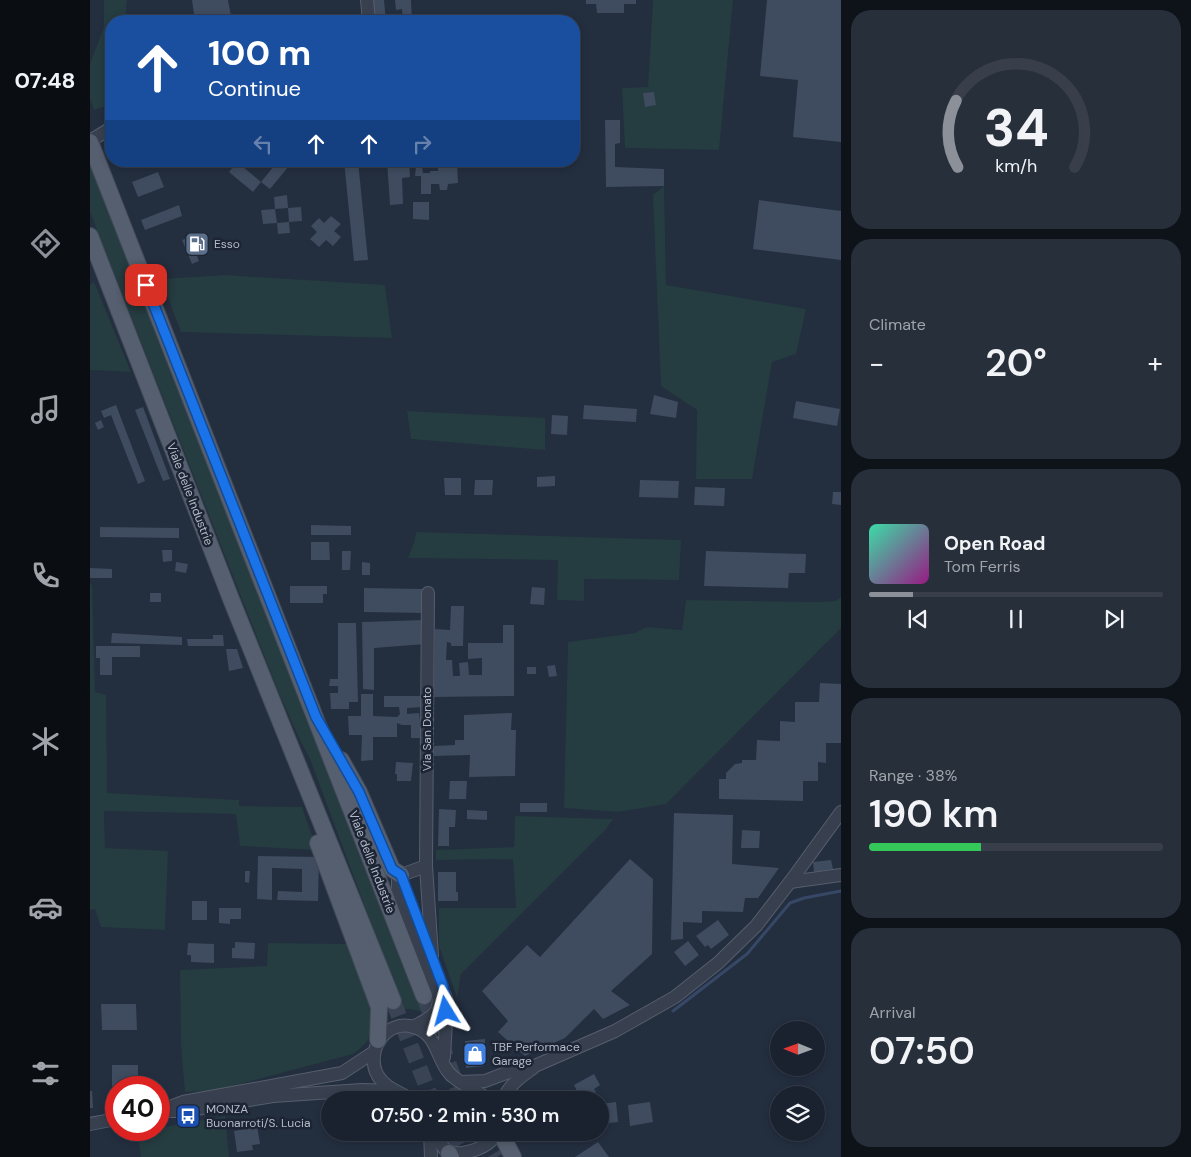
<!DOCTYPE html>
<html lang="en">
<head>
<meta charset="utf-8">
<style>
  :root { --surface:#1a222f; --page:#272f3b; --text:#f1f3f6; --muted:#9fa4aa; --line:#383f4b; --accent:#8c9099 }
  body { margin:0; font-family:"DM Sans",sans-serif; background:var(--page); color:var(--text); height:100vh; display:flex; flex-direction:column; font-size:19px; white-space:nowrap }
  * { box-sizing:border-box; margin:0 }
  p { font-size:16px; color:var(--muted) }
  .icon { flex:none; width:28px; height:28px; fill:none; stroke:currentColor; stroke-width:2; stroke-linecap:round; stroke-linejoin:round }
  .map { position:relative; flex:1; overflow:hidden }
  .side { display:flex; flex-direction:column; gap:10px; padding:10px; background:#0e131a; width:350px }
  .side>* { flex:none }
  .top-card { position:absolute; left:15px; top:15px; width:475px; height:152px; border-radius:20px; box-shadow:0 2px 8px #0003,0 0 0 1px var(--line); background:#1a4fa0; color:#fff; overflow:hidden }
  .needle { width:32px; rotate:271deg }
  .buttons { position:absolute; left:680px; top:1021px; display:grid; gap:10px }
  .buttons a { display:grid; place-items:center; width:55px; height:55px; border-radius:50%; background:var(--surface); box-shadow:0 2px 8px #0003,0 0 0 1px var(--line); font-size:25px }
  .speed { position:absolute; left:15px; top:1076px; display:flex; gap:10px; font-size:25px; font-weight:700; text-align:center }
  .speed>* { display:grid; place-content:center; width:65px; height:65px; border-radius:50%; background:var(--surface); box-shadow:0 2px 8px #0003,0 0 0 1px var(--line); line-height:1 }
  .speed .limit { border:8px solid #d22; background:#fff; color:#111 }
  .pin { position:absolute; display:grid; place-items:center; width:42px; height:42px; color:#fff; margin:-21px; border-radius:10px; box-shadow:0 2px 8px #0006 }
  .me { position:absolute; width:55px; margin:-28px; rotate:352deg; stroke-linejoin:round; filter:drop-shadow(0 0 4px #0008) }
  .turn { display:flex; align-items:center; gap:18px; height:105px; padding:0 20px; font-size:22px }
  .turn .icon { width:65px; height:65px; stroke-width:2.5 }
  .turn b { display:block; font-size:35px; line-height:42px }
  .lanes { display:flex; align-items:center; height:48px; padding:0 20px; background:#0003; justify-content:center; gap:25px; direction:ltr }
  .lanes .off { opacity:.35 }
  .big { font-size:38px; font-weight:600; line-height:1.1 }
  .side .tile { flex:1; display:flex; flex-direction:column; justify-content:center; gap:8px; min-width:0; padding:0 18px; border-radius:20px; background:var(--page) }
  .side .dial { align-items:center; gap:0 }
  .dial svg { height:130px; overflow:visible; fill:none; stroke:var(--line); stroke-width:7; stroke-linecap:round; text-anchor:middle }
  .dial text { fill:var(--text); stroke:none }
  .song { display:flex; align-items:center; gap:15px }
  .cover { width:60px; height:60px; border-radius:8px; background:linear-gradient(135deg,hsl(160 70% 55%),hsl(310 70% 35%)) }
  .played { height:5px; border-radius:2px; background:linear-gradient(90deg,var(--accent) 15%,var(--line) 15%) }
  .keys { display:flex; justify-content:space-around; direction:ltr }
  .heat { display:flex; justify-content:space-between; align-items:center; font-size:28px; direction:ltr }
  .charge { height:8px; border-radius:4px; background:linear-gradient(90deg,#34c759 38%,var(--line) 0) }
  .trip { position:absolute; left:231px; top:1091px; width:288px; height:50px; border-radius:25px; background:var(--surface); box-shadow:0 2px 8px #0003,0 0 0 1px var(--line); font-weight:600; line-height:50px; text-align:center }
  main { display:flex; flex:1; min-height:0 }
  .tab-bar { display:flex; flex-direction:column; width:90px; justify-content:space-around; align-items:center; background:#0a0e13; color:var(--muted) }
  .tab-bar .icon { width:35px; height:35px }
  .tab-bar .current { color:var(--accent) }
  .tab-bar b { font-size:22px; color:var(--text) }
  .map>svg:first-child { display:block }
  .green { fill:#253c40 }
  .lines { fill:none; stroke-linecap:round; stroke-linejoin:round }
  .stream { stroke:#374867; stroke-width:3 }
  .building { fill:#3f4b5f }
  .major-tunnel { stroke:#394354; stroke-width:16; stroke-dasharray:16 8; stroke-linecap:butt }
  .minor-casing { stroke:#565e6d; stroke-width:14 }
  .major-casing { stroke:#414958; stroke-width:18 }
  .minor { stroke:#38404f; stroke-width:12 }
  .major { stroke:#565f6f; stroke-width:16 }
  .route-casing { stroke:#114b97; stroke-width:12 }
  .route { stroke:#1a73e8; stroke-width:9 }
  .labels { text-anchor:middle; stroke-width:5; stroke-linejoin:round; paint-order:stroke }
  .poi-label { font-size:12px; fill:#b4bbca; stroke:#1d2534; text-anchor:start }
  .street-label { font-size:12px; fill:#b4bbca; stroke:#1d2534 }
</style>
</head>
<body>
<main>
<nav class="tab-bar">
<b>07:48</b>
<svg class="icon current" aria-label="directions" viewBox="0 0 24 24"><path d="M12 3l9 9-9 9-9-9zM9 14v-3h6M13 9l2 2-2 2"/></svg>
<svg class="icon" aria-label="music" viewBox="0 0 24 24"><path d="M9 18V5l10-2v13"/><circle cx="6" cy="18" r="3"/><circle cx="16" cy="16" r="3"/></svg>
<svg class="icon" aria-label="phone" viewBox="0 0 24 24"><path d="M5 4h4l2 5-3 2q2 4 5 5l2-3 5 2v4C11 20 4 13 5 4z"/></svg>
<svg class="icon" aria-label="climate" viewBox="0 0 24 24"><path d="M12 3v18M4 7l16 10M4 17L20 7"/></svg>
<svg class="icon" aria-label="car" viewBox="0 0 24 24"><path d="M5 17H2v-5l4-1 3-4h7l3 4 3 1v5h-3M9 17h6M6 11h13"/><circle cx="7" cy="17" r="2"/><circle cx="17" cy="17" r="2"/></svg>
<svg class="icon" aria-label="filters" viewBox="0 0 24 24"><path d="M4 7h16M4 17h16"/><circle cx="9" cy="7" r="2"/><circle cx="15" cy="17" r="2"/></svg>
</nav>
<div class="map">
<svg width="751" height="1157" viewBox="0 0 751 1157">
  <rect width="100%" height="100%" fill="#232e3f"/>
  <g class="green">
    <path d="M14 0H37L35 21H21V104L4 110 0 98V64L14 27Z"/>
    <path d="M563 0H643L629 150 535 148 532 88 558 87Z"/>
    <path d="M0 158 205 686 346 995 345 1002 338 1013 319 1009 295 1011 294 1009 310 1001 220 759 208 736 189 693 0 212Z"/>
    <path d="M574 186 576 285 716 309 706 354 682 362 662 479H606L607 410 571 386 563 195Z"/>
    <path d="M135 275 295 285 302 338 91 332 71 279Z"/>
    <path d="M4 282 41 372 0 370V285Z"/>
    <path d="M317 411 455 418V450L321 439Z"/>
    <path d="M326 532 591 540 589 580 494 579V601L467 600 468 560 318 558 324 543Z"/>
    <path d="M0 584 2 585 5 692 16 695 17 793 149 800V806L212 807 227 850 150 846 146 814 14 811 15 848 78 851 75 930 11 927 5 909 0 910Z"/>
    <path d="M751 597V628L576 804 528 812 474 808 478 642 545 633 557 627 592 630 596 600 726 602 746 601Z"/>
    <path d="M425 816 523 819 516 829 371 974 367 998 349 946V908H426L423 859 346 860V850L424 847Z"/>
    <path d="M178 943 259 944C267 967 291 1014 279 1038 276 1045 269 1049 263 1054L123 1091 95 1092 91 1046 90 970 177 966Z"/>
    <path d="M135 1116 139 1157H51L47 1132 69 1130V1128Z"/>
  </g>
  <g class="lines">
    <path class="stream" d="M583 1011 657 954 700 903 714 898 751 891"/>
  </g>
  <g class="building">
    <path d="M102 0H138L142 21H105Z"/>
    <path d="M282 0H294L296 21H284Z"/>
    <path d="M305 0H321L322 21H313L312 9 306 10Z"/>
    <path d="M496 0H546V4H534V13H507L506 4H496Z"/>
    <path d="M677 0H751V142L703 137 708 80 670 76Z"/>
    <path d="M564 92 566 105 555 107 553 93Z"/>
    <path d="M515 120H530V143L525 144V167L574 169V186L516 187Z"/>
    <path d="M188 161H193L199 166 180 189 171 182Z"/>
    <path d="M254 161H268L278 260 264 261Z"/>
    <path d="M297 161H319L320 177 312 178 313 204 300 205Z"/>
    <path d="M348 161H367L368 183 358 184 357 190H350L349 184H341V194H331V176H325L326 167 332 166 333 173H340V171H348Z"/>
    <path d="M147 162 171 182 163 192 139 172Z"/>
    <path d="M68 172 74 187 48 197 42 182Z"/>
    <path d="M197 195 198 208 185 209 184 197Z"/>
    <path d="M669 200 751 211V260L663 249Z"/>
    <path d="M323 202H339V220L323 219Z"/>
    <path d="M89 205 92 216 55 230 51 220Z"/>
    <path d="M211 207 212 221 199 222 198 208Z"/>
    <path d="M185 209 187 223 173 224 171 210Z"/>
    <path d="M241 216 251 224 244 231 251 237 243 246 236 240 229 247 220 239 227 232 221 226 229 218 234 223Z"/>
    <path d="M199 222 200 233 188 234 187 223Z"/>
    <path d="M100 237 109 261 102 264 92 240Z"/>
    <path d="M564 395 588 402 586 418 560 414Z"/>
    <path d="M706 401 750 409 747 426 703 418Z"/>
    <path d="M26 405 55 481 48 484 21 415 14 418 11 411Z"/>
    <path d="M494 405 547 409 546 422 493 419Z"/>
    <path d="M53 407 80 479 73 481 45 410Z"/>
    <path d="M462 415 478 416 477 435 461 434Z"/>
    <path d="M11 420 14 427 8 430 5 423Z"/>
    <path d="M465 476V486L447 487V477Z"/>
    <path d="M354 478H371V495H355Z"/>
    <path d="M385 480H403L402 495H384Z"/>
    <path d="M550 480 589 481 588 498 549 497Z"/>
    <path d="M605 487 635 488 634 506 604 505Z"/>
    <path d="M743 492H751V505L742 504Z"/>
    <path d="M221 525 261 526V535H221Z"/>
    <path d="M10 527 89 528V538L10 537Z"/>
    <path d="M221 542H239L240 560H221Z"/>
    <path d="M72 550H82V561L73 562Z"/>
    <path d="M252 551H261L260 570H252Z"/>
    <path d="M616 551 716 554 715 573H699L698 588 614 586Z"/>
    <path d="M86 562 98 564 96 573 85 571Z"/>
    <path d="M272 562 280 563V575H272Z"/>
    <path d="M0 568 22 569V578H0Z"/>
    <path d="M200 586H237V594H233V603H200Z"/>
    <path d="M442 587 455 588 454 605 440 604Z"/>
    <path d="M274 588 334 589 333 613 274 612Z"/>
    <rect x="60" y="593" width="11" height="9"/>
    <path d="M361 606H374L373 646H361V643L357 642 356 660H362L363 676H370L369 663 378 662 379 675H392V658L378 659V643H413V625H424V696L344 697 345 629 360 630Z"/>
    <path d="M335 620 336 644 284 648V690L273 689 272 622Z"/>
    <path d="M248 623H266L268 702H259V709H241L240 693H248V686H239L240 679H248Z"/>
    <path d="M22 633 92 637V645L21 643Z"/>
    <path d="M123 635H133L134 646H98L97 639H123Z"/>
    <path d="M6 646H50V657H22V675H10V658H6Z"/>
    <path d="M136 649H147L153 668 139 671Z"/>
    <path d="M465 665 467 676 459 677 457 666Z"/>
    <rect x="437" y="667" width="9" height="7"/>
    <path d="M730 683 751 684V743H736V763L728 762V781H713V801L629 799V779H636V773L645 764 652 763V760H666L667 740 690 741V721L705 722V702H729Z"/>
    <path d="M271 694H283V716L307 717 310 714 309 707H294V696H335L334 707 317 708V714L329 713 332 738H321V725H312L307 723V737H283V760L271 761 272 735H259L258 716H271Z"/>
    <path d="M422 713 421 730H426L425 776 379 777 380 755 343 756V746L365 745V740H374V715Z"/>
    <path d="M306 762 323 763 321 781H307V774H305Z"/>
    <path d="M360 781H377L376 799H359Z"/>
    <rect x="430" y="803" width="27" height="9"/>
    <path d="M349 809 366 810 365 827H359V846H348Z"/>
    <path d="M377 810 397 811V820L377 819Z"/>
    <path d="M584 813 643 815 642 864 689 868 668 898H655L653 912 612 911V923L593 922V939L581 940Z"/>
    <path d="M652 830 670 831 669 848H651Z"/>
    <path d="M168 856 229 857 228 901 187 900 188 891 212 892V869L182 868V900L167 899Z"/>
    <path d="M540 859 563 879 562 954 521 991 540 1005 513 1019 504 1009 475 1038 435 1056 408 1032 418 1021 392 991 437 945 450 957Z"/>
    <path d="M741 860 743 869 724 872 723 862Z"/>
    <path d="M155 871H160L159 883 155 882Z"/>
    <path d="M348 872H366V892H368V901H348Z"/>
    <rect x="102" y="901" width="15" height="19"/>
    <path d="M129 908H151V919H140V924L129 923Z"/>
    <path d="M628 920 639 935 621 949 618 945 615 947 606 936Z"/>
    <path d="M598 941 609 955 595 966 584 952Z"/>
    <path d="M145 942 165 943 164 959 142 958V948H145Z"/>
    <path d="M98 943 124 944V963L101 962V955H97Z"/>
    <path d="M11 1004H46L47 1030H12Z"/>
    <path d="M395 1039 394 1066 376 1068 375 1041Z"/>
    <path d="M22 1065H48V1088H26V1099L22 1100Z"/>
    <path d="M504 1074 510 1085 504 1089 506 1092 495 1098 493 1094 489 1095 484 1085Z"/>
    <path d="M0 1091H2L3 1108H0Z"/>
    <path d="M526 1102 528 1122 510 1124V1104Z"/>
    <path d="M560 1102 563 1122 540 1126 538 1105Z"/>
    <path d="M166 1119 170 1144 162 1145 163 1150 147 1152 144 1131 155 1129 153 1121Z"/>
    <path d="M508 1142 519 1157H485Z"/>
  </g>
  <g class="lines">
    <g class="major-tunnel">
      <path d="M334 996 368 1090 374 1100"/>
      <path d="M303 1001 342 1100"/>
      <path d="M360 1132 373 1157"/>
      <path d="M393 1132 407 1157"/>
    </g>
    <g class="minor-casing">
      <g id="minor">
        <path d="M277 0 279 21"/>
        <path d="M0 141 21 128"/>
        <path d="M338 593 336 866 342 956"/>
        <path d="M700 882 751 875"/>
        <path d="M323 1027C338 1019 352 1014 348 996L308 889V879L311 875 336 866"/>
        <path d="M354 1057 357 1004 355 995"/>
        <path d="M371 1082 395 1081 424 1070 447 1065 525 1031 585 997 628 963 666 926 700 882 751 812"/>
        <path d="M322 1100C310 1092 296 1089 288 1076 274 1052 296 1018 324 1027 348 1034 346 1059 360 1074 371 1085 387 1090 399 1100"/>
        <path d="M413 1100C419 1085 430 1077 443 1068"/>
        <path d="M77 1108 93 1102 252 1073 284 1052"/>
        <path d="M69 1111H94L183 1096 272 1090 304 1091"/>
        <path d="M0 1124 26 1119"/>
        <path d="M340 1132 341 1157"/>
        <path d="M346 1132C349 1138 351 1146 356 1151 370 1157 400 1149 407 1132"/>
      </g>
    </g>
    <g class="major-casing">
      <g id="major">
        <path d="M0 142 334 996"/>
        <path d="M0 236 141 599 303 1001"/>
        <path d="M251 760 269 792 302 869 311 875"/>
        <path d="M228 843 289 1007 288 1040"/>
        <path d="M410 1132 423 1157"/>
        <path d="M359 1153 361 1157"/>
      </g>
    </g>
    <use href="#minor" class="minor"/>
    <use href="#major" class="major"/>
  </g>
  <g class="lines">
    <g class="route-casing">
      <path id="route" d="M56 285 226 717 269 792 302 869 311 875 353 986 357 1004 356 1011"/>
    </g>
    <use href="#route" class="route"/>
  </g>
  <defs>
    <g id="fuel-square" transform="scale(1.25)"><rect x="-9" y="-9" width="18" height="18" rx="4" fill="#5c6f8a" stroke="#1d2534"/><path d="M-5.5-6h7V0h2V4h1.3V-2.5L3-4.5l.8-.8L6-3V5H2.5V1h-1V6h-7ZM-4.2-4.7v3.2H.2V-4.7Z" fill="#fff"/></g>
    <g id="shop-square" transform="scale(1.25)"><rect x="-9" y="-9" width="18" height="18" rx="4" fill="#3f7fe0" stroke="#1d2534"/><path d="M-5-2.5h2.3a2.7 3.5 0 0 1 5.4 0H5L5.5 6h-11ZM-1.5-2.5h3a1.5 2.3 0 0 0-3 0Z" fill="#fff"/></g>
    <g id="bus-square" transform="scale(1.25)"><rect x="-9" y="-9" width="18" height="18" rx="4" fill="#1a4fb4" stroke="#1d2534"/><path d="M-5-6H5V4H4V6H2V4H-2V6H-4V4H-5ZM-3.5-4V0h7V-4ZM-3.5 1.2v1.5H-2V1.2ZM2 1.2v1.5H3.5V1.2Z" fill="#fff"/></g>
  </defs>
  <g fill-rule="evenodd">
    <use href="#fuel-square" x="107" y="244"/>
    <use href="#shop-square" x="385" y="1054"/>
    <use href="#bus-square" x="98" y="1116"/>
  </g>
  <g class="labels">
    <g class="poi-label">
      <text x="124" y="248">Esso</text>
      <text x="402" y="1051">TBF Performace<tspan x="402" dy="14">Garage</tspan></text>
      <text x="116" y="1113">MONZA<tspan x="116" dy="14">Buonarroti/S. Lucia</tspan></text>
    </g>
    <g class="street-label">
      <text transform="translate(100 494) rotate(69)" y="4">Viale delle Industrie</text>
      <text transform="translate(337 729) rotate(-90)" y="4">Via San Donato</text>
      <text transform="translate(282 862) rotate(69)" y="4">Viale delle Industrie</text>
    </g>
  </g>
</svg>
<div class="buttons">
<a><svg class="needle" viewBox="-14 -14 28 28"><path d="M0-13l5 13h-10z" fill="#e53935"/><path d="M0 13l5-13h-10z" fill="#9fa4aa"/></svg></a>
<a><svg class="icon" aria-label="layers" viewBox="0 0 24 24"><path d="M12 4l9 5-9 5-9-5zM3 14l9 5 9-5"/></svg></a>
</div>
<div class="speed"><div class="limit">40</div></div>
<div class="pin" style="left:56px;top:285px;background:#d93025"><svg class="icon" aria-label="arrive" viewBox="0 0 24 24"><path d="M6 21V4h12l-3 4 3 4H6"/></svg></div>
<svg class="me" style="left:356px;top:1011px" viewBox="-20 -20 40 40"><path d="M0-17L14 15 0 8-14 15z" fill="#1a73e8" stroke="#fff" stroke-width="4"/></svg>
<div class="trip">07:50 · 2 min · 530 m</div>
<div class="top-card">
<div class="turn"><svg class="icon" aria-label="ahead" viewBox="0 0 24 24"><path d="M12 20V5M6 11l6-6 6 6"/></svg><div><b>100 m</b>Continue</div></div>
<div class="lanes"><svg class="icon off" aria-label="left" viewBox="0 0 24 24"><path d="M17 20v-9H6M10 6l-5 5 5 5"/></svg><svg class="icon" aria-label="ahead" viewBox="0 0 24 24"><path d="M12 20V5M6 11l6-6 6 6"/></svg><svg class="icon" aria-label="ahead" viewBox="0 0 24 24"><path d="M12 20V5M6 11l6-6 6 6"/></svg><svg class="icon off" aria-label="right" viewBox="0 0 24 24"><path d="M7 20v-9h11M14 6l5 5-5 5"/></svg></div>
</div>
</div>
<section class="side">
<div class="tile dial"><svg viewBox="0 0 100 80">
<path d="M14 69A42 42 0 1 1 86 69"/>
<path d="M14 69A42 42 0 0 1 13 28" stroke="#8c9099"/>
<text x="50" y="56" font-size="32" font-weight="700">34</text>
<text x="50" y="72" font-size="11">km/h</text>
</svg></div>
<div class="tile"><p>Climate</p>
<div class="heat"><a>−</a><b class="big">20°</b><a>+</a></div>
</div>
<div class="tile">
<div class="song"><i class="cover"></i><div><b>Open Road</b><p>Tom Ferris</p></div></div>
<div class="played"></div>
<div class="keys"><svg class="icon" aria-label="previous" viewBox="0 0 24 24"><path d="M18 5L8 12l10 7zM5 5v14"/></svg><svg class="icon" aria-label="pause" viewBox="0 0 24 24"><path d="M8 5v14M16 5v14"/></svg><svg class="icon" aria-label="next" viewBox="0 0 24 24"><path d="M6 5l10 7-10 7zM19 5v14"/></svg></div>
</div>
<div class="tile"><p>Range · 38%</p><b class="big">190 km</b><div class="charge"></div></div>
<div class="tile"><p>Arrival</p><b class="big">07:50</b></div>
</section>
</main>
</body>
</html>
